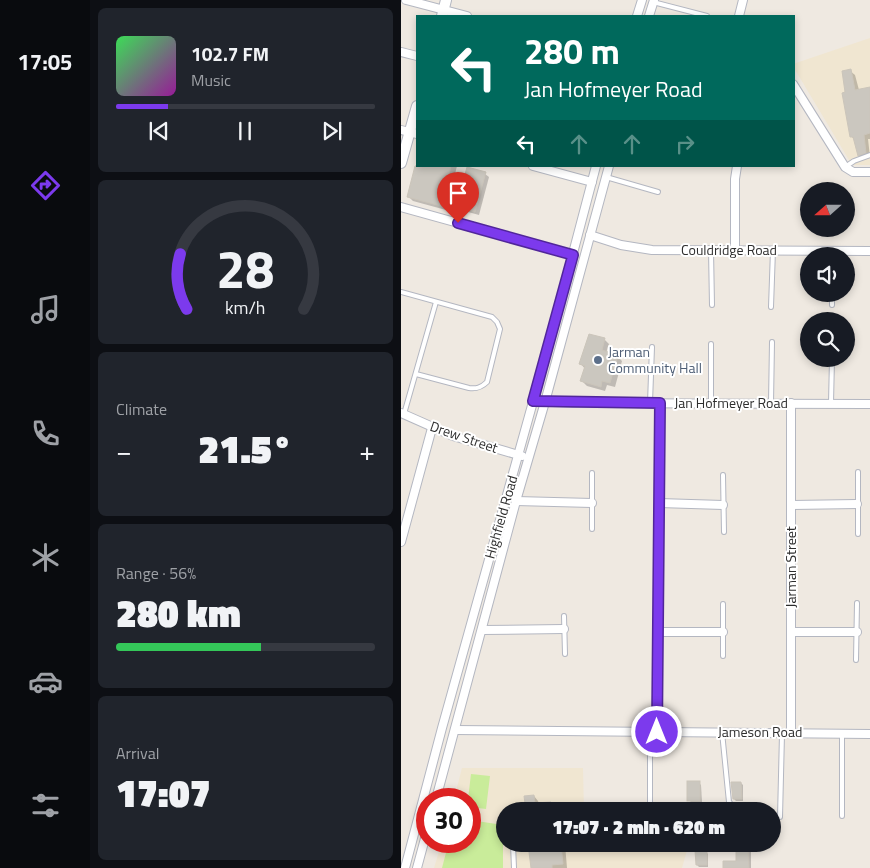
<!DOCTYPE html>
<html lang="en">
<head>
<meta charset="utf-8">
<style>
  :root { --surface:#171b24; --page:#20242c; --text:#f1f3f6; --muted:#9ea1a6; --line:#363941; --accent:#7c3aed }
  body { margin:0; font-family:"Titillium Web",sans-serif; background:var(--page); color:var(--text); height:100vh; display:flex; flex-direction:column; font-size:19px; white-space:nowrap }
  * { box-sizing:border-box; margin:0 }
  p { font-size:16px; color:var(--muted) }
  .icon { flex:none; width:28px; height:28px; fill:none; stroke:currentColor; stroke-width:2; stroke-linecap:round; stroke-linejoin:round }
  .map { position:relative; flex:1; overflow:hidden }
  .drawer { display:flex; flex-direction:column; gap:8px; padding:8px; background:#0d0f14; width:311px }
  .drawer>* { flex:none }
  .hud { position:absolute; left:15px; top:15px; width:379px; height:152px; border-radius:0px; box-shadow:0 2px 8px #0003; background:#00695c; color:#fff; overflow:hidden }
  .needle { width:32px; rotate:249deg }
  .buttons { position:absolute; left:399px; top:182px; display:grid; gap:10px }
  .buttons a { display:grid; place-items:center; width:55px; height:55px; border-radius:50%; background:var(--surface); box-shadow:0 2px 8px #0003; font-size:25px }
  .speed { position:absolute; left:15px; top:788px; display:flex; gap:10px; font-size:25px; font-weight:700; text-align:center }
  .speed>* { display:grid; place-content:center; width:65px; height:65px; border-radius:50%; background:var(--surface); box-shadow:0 2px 8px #0003; line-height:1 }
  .speed .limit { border:8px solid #d22; background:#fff; color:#111 }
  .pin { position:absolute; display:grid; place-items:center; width:42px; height:42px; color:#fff; margin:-51px -21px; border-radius:50% 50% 50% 0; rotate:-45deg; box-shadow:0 0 5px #0007 }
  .pin .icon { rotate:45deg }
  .me { position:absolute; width:55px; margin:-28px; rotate:0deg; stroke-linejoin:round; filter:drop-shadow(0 0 4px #0008) }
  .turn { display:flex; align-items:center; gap:18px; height:105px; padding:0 25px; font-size:22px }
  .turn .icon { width:65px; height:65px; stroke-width:2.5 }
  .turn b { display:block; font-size:35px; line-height:42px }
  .lanes { display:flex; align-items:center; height:48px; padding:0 25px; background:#0003; justify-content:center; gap:25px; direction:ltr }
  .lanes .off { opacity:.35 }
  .big { font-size:38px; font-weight:800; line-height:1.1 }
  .drawer .card { flex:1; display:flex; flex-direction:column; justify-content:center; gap:8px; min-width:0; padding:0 18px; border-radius:8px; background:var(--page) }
  .drawer .dial { align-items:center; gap:0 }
  .dial svg { height:130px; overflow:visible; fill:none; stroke:var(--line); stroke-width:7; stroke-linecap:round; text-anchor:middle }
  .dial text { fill:var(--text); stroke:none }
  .song { display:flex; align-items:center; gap:15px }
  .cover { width:60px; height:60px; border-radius:8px; background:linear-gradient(135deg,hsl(130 70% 55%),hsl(300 70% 35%)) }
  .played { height:5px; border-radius:2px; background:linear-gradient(90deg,var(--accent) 20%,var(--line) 20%) }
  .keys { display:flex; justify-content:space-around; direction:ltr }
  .heat { display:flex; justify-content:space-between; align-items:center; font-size:28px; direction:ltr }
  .charge { height:8px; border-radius:4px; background:linear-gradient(90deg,#34c759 56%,var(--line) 0) }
  .trip { position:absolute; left:95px; top:802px; width:285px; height:50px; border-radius:25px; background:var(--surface); box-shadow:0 2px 8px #0003; font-weight:800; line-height:50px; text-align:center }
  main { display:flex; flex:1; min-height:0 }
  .tabs { display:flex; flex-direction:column; width:90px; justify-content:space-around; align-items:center; background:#090b0e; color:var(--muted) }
  .tabs .icon { width:35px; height:35px }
  .tabs .selected { color:var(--accent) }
  .tabs b { font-size:22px; color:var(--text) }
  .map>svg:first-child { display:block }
  .education { fill:#f0e6d1 }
  .pitch { fill:#c9ec9a }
  .shadow { fill:#0003 }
  .building { fill:#cbc7bf; stroke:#cbc5ba }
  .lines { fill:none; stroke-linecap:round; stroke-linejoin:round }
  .service-casing { stroke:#b4b7c1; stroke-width:6 }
  .minor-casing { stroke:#b4b7c1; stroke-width:10 }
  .tertiary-casing { stroke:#b4b7c1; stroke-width:12 }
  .service { stroke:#fff; stroke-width:4 }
  .minor { stroke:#fff; stroke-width:8 }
  .tertiary { stroke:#fff; stroke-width:10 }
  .route-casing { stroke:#51269a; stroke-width:12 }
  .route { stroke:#7c3aed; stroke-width:9 }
  .service-dot { fill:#5c6f8a; stroke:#fff; stroke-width:2 }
  .labels { text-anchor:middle; stroke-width:4; stroke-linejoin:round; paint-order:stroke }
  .street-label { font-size:14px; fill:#2e2e2e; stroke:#fff }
  .service-label { font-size:14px; fill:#4e5e75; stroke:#fff; text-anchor:start }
</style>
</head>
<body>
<main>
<nav class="tabs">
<b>17:05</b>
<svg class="icon selected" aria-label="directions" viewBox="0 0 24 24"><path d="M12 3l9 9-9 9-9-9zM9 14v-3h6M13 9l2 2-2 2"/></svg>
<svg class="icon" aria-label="music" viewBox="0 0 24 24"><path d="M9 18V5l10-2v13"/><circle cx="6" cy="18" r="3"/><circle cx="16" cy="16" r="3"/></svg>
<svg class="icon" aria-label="phone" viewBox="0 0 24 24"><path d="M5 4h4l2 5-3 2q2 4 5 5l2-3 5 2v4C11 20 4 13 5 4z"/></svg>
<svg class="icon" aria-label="climate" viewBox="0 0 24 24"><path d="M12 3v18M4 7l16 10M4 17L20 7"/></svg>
<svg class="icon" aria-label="car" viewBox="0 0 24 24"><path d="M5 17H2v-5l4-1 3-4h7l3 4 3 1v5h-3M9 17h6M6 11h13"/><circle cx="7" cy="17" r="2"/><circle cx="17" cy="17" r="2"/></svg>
<svg class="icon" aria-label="filters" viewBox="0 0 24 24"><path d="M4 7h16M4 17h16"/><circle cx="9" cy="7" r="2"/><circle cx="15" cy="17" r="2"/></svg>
</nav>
<section class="drawer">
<div class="card">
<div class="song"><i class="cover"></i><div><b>102.7 FM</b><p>Music</p></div></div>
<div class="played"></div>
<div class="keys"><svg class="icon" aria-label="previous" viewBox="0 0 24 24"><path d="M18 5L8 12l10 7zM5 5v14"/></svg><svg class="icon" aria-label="pause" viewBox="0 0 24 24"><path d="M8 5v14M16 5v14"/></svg><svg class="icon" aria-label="next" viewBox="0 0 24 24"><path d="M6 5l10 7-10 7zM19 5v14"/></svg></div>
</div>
<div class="card dial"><svg viewBox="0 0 100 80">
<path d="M14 69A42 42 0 1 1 86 69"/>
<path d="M14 69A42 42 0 0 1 10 35" stroke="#7c3aed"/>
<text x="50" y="56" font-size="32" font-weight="700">28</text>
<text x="50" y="72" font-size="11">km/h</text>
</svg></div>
<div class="card"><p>Climate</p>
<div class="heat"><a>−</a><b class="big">21.5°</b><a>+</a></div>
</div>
<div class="card"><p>Range · 56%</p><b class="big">280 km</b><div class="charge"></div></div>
<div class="card"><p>Arrival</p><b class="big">17:07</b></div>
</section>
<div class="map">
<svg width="469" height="868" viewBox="0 0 469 868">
  <rect width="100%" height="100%" fill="#efe9e1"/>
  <g class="education">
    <path d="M469 38V165H451L393 68 392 64Z"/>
    <path d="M61 768H182L183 811H104V844H184V848L287 847 281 868H33L41 841H69V799H53Z"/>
  </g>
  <g class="pitch">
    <path d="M70 774 89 776 85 809 69 807V799H67Z"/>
    <path d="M69 820 102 825V868H41L48 841H69Z"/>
  </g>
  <g class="shadow">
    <path d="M449 71 454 75 458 90 469 88V139H467L469 157 462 160 458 155 454 140 450 136 445 93Z"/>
    <path d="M16 161V166H56L45 210 12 201 7 196Z"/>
    <path d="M84 174 88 177 78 215 60 210 57 207Z"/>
    <path d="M203 339 208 344 205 353 216 356 221 361 214 387 206 385 204 391 186 386 181 381 184 369 180 364Z"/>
    <path d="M298 783 300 785 301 802H290L287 800Z"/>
    <path d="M340 783 342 785V801H335L333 799Z"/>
    <path d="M133 796 137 801 138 804 150 803 154 808 155 811H126L125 797Z"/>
    <path d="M129 844H164L166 868H131Z"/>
    <path d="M347 848 350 851V868H324L336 862Z"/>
    <path d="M305 852 307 854V867H298L296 865Z"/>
  </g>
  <g class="building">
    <path d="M450 69 454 90 469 87V133L463 135 465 153 457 156 452 137H449L441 93 444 92 441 71Z"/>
    <path d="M14 166H50L40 206 6 197Z"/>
    <path d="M66 167 85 172 74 212 55 207Z"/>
    <path d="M188 334 204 338 201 350 217 355 209 383 201 381 200 387 179 381 184 366 178 364Z"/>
    <rect x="286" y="781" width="13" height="20"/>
    <path d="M330 782H340L341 799H332Z"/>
    <path d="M133 795 134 803 150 802 151 811H125L123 796Z"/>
    <rect x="307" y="805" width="15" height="6"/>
    <path d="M127 844H160L162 864 151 865V868H130Z"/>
    <path d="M335 847H347L348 868H322V861H335Z"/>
    <path d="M294 850H306V865H295Z"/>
  </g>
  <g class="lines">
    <g class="service-casing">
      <g id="service">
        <path d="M252 2 306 16"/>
        <path d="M444 167 453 161 469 155"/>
        <path d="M205 177 257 192"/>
        <path d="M310 250 311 305"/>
        <path d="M0 292 91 317 96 322 99 329 86 382C80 388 75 389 68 388L15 374"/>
        <path d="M431 294V305"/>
        <path d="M370 307 372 250"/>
        <path d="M310 344V403"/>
        <path d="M249 403 251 347"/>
        <path d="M370 403 371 342"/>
        <path d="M430 403 431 359"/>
        <path d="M3 414 35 302"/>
        <path d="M457 472V534"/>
        <path d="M191 473V529"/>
        <path d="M322 475 323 532"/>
        <path d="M322 604V656"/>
        <path d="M163 616 164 654"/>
        <path d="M455 660 456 603"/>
        <path d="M321 732 328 802 337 811"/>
        <path d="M289 806V811"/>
        <path d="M111 808V811"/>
        <path d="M219 808 245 807 249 805V732"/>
        <path d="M441 816V733"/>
        <path d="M379 817 381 734"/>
        <path d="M112 844 113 868"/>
      </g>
    </g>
    <g class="minor-casing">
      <g id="minor">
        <path d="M5 0 66 16"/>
        <path d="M236 16 241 0"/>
        <path d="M248 16 253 0"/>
        <path d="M338 16 342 0"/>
        <path d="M0 52 16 56"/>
        <path d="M392 84 444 167 452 172H469"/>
        <path d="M0 130 16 134"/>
        <path d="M132 166 191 182"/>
        <path d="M0 207 172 255"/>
        <path d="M189 235 220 245 251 250 469 251"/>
        <path d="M334 250V179L336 166"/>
        <path d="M132 401 172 403 469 404"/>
        <path d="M0 413 52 436 121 456"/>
        <path d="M115 501 191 503"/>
        <path d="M258 503 322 505"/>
        <path d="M391 505 456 504"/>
        <path d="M0 542 31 428"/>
        <path d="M81 630 163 629"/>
        <path d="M257 632H322"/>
        <path d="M390 632H456"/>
        <path d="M54 730 469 734"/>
        <path d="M256 732 259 403"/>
        <path d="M390 732V403"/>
        <path d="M35 799 115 501 144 402 208 166"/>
        <path d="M4 868 41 728 147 348 195 166"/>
        <path d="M16 868 26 831"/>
      </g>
    </g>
    <g class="tertiary-casing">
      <g id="tertiary">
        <path d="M41 16 45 0"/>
        <path d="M0 163 16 106"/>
      </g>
    </g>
    <use href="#service" class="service"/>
    <use href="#minor" class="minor"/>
    <use href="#tertiary" class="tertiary"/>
  </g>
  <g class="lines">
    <g class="route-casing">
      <path id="route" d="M57 223 172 255 132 401 259 403 256 732"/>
    </g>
    <use href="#route" class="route"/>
  </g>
  <circle class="service-dot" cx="197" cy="360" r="5"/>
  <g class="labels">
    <g class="street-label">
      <text x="328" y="255">Couldridge Road</text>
      <text x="330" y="408">Jan Hofmeyer Road</text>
      <text transform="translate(63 437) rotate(19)" y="5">Drew Street</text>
      <text transform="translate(100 517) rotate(-74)" y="5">Highfield Road</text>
      <text transform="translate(390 567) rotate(-90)" y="5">Jarman Street</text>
      <text x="359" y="737">Jameson Road</text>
    </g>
    <g class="service-label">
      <text x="207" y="357">Jarman<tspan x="207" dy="16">Community Hall</tspan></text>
    </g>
  </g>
</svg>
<div class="buttons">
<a><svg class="needle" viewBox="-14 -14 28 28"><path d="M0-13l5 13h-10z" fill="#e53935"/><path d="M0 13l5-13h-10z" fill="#9ea1a6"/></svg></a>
<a><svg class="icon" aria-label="sound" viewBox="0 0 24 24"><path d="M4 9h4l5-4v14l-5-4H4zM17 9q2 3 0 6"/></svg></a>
<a><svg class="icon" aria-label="search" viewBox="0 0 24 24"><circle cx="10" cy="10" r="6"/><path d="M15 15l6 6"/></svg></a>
</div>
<div class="speed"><div class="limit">30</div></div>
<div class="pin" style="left:57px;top:223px;background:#d93025"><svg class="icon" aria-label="arrive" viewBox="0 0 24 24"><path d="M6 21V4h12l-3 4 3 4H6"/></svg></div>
<svg class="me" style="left:256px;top:732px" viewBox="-20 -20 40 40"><circle r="17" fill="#7c3aed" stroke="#fff" stroke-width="3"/><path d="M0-11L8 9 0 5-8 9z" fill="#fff"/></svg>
<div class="trip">17:07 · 2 min · 620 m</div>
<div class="hud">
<div class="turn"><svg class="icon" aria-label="left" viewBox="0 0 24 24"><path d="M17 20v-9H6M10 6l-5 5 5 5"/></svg><div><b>280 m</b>Jan Hofmeyer Road</div></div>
<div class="lanes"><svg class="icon" aria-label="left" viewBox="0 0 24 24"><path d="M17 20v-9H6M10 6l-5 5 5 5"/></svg><svg class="icon off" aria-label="ahead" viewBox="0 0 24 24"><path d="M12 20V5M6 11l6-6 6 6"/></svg><svg class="icon off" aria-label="ahead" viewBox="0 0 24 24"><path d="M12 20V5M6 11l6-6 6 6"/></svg><svg class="icon off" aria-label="right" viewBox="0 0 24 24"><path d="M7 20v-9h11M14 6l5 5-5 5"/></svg></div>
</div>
</div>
</main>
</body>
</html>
